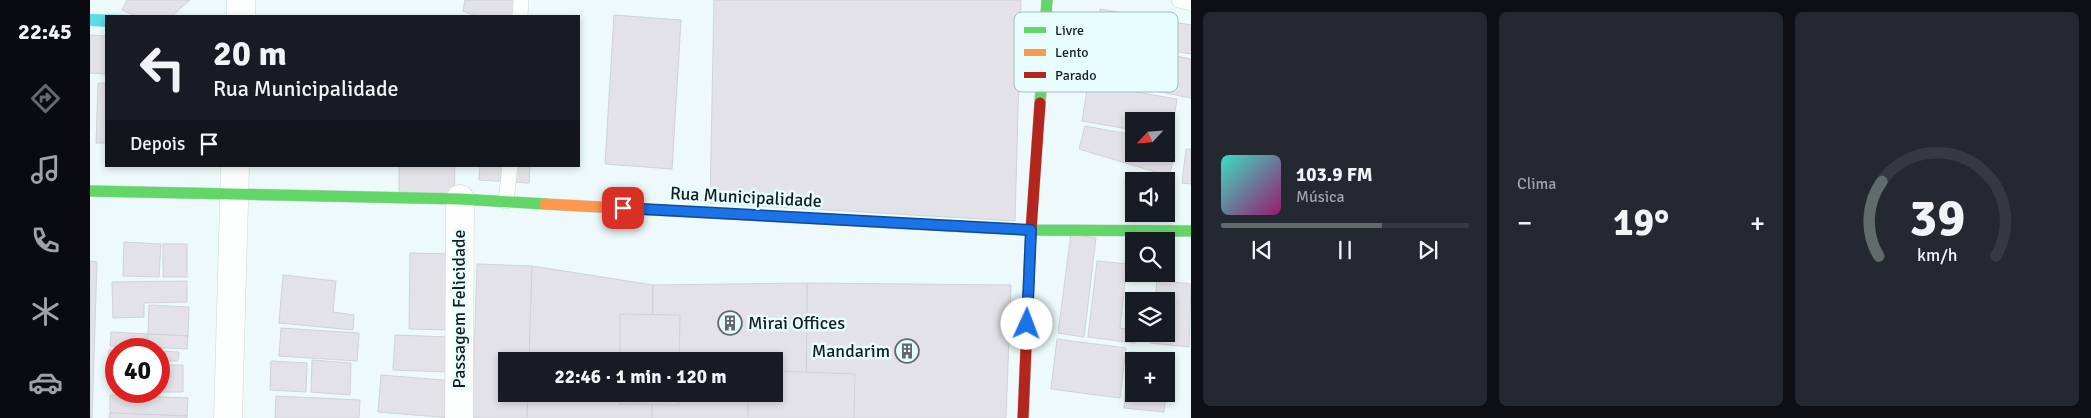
<!DOCTYPE html>
<html lang="pt">
<head>
<meta charset="utf-8">
<style>
  :root { --surface:#171b24; --page:#242831; --text:#f1f3f6; --muted:#9ea1a6; --line:#363941; --accent:#616b6c }
  body { margin:0; font-family:Signika,sans-serif; background:var(--page); color:var(--text); height:100vh; display:flex; flex-direction:column; font-size:19px; white-space:nowrap }
  * { box-sizing:border-box; margin:0 }
  p { font-size:16px; color:var(--muted) }
  .icon { flex:none; width:28px; height:28px; fill:none; stroke:currentColor; stroke-width:2; stroke-linecap:round; stroke-linejoin:round }
  .map { position:relative; flex:1; overflow:hidden }
  .panel { display:flex; flex-direction:column; gap:12px; padding:12px; background:#0d0f14; width:900px }
  .panel>* { flex:none }
  .guide { position:absolute; left:15px; top:15px; width:475px; height:152px; border-radius:0px; box-shadow:0 2px 8px #0003; background:#171b24; color:var(--text); overflow:hidden }
  .needle { width:32px; rotate:244deg }
  .tools { position:absolute; left:1035px; top:112px; display:grid; gap:10px }
  .tools a { display:grid; place-items:center; width:50px; height:50px; border-radius:0px; background:var(--surface); box-shadow:0 2px 8px #0003; font-size:25px }
  .speed { position:absolute; left:15px; top:338px; display:flex; gap:10px; font-size:25px; font-weight:700; text-align:center }
  .speed>* { display:grid; place-content:center; width:65px; height:65px; border-radius:50%; background:var(--surface); box-shadow:0 2px 8px #0003; line-height:1 }
  .speed .limit { border:8px solid #d22; background:#fff; color:#111 }
  .pin { position:absolute; display:grid; place-items:center; width:42px; height:42px; color:#fff; margin:-21px; border-radius:10px; box-shadow:0 2px 8px #0006 }
  .me { position:absolute; width:55px; margin:-28px; rotate:2deg; stroke-linejoin:round; filter:drop-shadow(0 0 4px #0008) }
  .turn { display:flex; align-items:center; gap:18px; height:105px; padding:0 25px; font-size:22px }
  .turn .icon { width:65px; height:65px; stroke-width:2.5 }
  .turn b { display:block; font-size:35px; line-height:42px }
  .then { display:flex; align-items:center; height:48px; padding:0 25px; background:#0003; gap:10px; font-size:19px }
  .big { font-size:38px; font-weight:800; line-height:1.1 }
  .panel .tile { flex:1; display:flex; flex-direction:column; justify-content:center; gap:8px; min-width:0; padding:0 18px; border-radius:8px; background:var(--page) }
  .panel .dial { align-items:center; gap:0 }
  .dial svg { height:130px; overflow:visible; fill:none; stroke:var(--line); stroke-width:7; stroke-linecap:round; text-anchor:middle }
  .dial text { fill:var(--text); stroke:none }
  .song { display:flex; align-items:center; gap:15px }
  .cover { width:60px; height:60px; border-radius:8px; background:linear-gradient(135deg,hsl(170 70% 55%),hsl(320 70% 35%)) }
  .played { height:5px; border-radius:2px; background:linear-gradient(90deg,var(--accent) 65%,var(--line) 65%) }
  .keys { display:flex; justify-content:space-around; direction:ltr }
  .heat { display:flex; justify-content:space-between; align-items:center; font-size:28px; direction:ltr }
  .panel .tiles { flex:1; display:grid; gap:12px; grid-template-columns:repeat(3,1fr) }
  .trip { position:absolute; left:408px; top:352px; width:285px; height:50px; border-radius:0px; background:var(--surface); box-shadow:0 2px 8px #0003; font-weight:800; line-height:50px; text-align:center }
  main { display:flex; flex:1; min-height:0 }
  .tabs { display:flex; flex-direction:column; width:90px; justify-content:space-around; align-items:center; background:#090b0e; color:var(--muted) }
  .tabs .icon { width:35px; height:35px }
  .tabs .selected { color:var(--accent) }
  .tabs b { font-size:22px; color:var(--text) }
  .map>svg:first-child { display:block }
  .water { fill:#5ddce8 }
  .building { fill:#e3e2e8; stroke:#d0d2d6 }
  .lines { fill:none; stroke-linecap:round; stroke-linejoin:round }
  .lane-casing { stroke:#ccd6d7; stroke-width:16 }
  .street-casing { stroke:#ccd6d7; stroke-width:29 }
  .fast-casing { stroke:#ccd6d7; stroke-width:12 }
  .slow-casing { stroke:#ccd6d7; stroke-width:12 }
  .jam-casing { stroke:#ccd6d7; stroke-width:12 }
  .lane { stroke:#fcfefe; stroke-width:15 }
  .street { stroke:#fcfefe; stroke-width:28 }
  .fast { stroke:#63d668; stroke-width:11 }
  .slow { stroke:#ff974d; stroke-width:11 }
  .jam { stroke:#b3261e; stroke-width:11 }
  .route-casing { stroke:#114b97; stroke-width:12 }
  .route { stroke:#1a73e8; stroke-width:9 }
  .labels { text-anchor:middle; stroke-width:5; stroke-linejoin:round; paint-order:stroke }
  .street-label { font-size:18px; fill:#161f20; stroke:#e8fdff }
  .poi-label { font-size:18px; fill:#161f20; stroke:#e8fdff; text-anchor:start }
  .key { fill:#e8fdff; stroke:#a9babc; stroke-width:1 }
  .key-label { font-size:14px; fill:#161f20 }
</style>
</head>
<body>
<main>
<nav class="tabs">
<b>22:45</b>
<svg class="icon selected" aria-label="directions" viewBox="0 0 24 24"><path d="M12 3l9 9-9 9-9-9zM9 14v-3h6M13 9l2 2-2 2"/></svg>
<svg class="icon" aria-label="music" viewBox="0 0 24 24"><path d="M9 18V5l10-2v13"/><circle cx="6" cy="18" r="3"/><circle cx="16" cy="16" r="3"/></svg>
<svg class="icon" aria-label="phone" viewBox="0 0 24 24"><path d="M5 4h4l2 5-3 2q2 4 5 5l2-3 5 2v4C11 20 4 13 5 4z"/></svg>
<svg class="icon" aria-label="climate" viewBox="0 0 24 24"><path d="M12 3v18M4 7l16 10M4 17L20 7"/></svg>
<svg class="icon" aria-label="car" viewBox="0 0 24 24"><path d="M5 17H2v-5l4-1 3-4h7l3 4 3 1v5h-3M9 17h6M6 11h13"/><circle cx="7" cy="17" r="2"/><circle cx="17" cy="17" r="2"/></svg>
</nav>
<div class="map">
<svg width="1101" height="418" viewBox="0 0 1101 418">
  <rect width="100%" height="100%" fill="#edf9fa"/>
  <path class="water" d="M0 14 38 15V16H16V27L0 26Z"/>
  <g class="building">
    <path d="M37 0H100L82 16H45L32 10Z"/>
    <path d="M375 0H436L434 16H386L373 11Z"/>
    <path d="M624 0H931L925 221 620 203Z"/>
    <path d="M1010 9 1101 25V54L1005 37Z"/>
    <path d="M524 15 591 20 582 169 515 164Z"/>
    <path d="M0 35 16 36V74L0 73Z"/>
    <path d="M1004 39 1101 59V98L997 77Z"/>
    <path d="M8 83H16V143H6Z"/>
    <path d="M998 84 1087 99 1081 136H1076V121H1044V130L992 121Z"/>
    <path d="M995 126 1044 135V154L1076 152 1085 155 1079 176 989 149Z"/>
    <path d="M1096 149H1101V184L1092 183Z"/>
    <path d="M309 166H365L364 194 309 193Z"/>
    <path d="M390 166H440L439 183 389 180Z"/>
    <path d="M981 234 1006 238 994 337 968 333Z"/>
    <path d="M34 242 71 244 69 277 33 276Z"/>
    <rect x="73" y="244" width="24" height="33"/>
    <path d="M320 253 366 254 365 330 319 329Z"/>
    <path d="M0 261 7 262 2 418H0Z"/>
    <path d="M1007 261 1037 264 1030 328 1044 330V334H1046L1045 343 998 337Z"/>
    <path d="M387 264 442 266 439 361H416V394H438L437 418H382Z"/>
    <path d="M442 266 563 285 562 361H439Z"/>
    <path d="M193 275 246 281 243 312 264 315 263 330 189 323Z"/>
    <path d="M1067 280 1101 284 1099 347 1060 343 1061 334H1076V301H1065Z"/>
    <path d="M97 281V302L54 303V317L23 318 22 282Z"/>
    <path d="M717 283 921 285 916 418H716Z"/>
    <path d="M717 283 716 418H562V394H684V361H562L563 285Z"/>
    <path d="M59 305 99 307 98 336 58 334Z"/>
    <path d="M530 314 590 315 589 361H530Z"/>
    <path d="M191 328 269 333 267 361 189 356Z"/>
    <path d="M21 332 58 334 57 347 20 346Z"/>
    <path d="M58 334 98 336 97 349 57 347Z"/>
    <path d="M305 335 359 337 358 372 303 370Z"/>
    <path d="M967 339 1036 348 1030 398 961 389Z"/>
    <path d="M19 350H26V379H18Z"/>
    <path d="M69 351 89 352 88 361H69Z"/>
    <path d="M1039 352 1055 353 1054 361H1044V394H1076L1074 412 1034 408Z"/>
    <path d="M222 360 261 363 260 395 221 392Z"/>
    <path d="M181 361 217 363 216 392 180 390Z"/>
    <path d="M69 365H93V392H61L69 391Z"/>
    <path d="M684 371 765 374 764 418H658V394H684Z"/>
    <path d="M291 375 365 381 362 418 288 412Z"/>
    <path d="M438 394H562V418H437Z"/>
    <path d="M529 394H589V405L529 404Z"/>
    <path d="M20 395 98 398 97 416 20 413Z"/>
    <path d="M186 396 270 400 269 418H185Z"/>
    <path d="M20 413 97 416V418H19Z"/>
  </g>
  <g class="lines">
    <g class="lane-casing">
      <g id="lane">
        <path d="M1089 0 1101 3"/>
        <path d="M430 16 431 0"/>
        <path d="M416 201 420 166"/>
      </g>
    </g>
    <g class="street-casing">
      <g id="street">
        <path d="M151 16V0"/>
        <path d="M138 418 145 166"/>
        <path d="M369 418 370 199"/>
      </g>
    </g>
    <g class="fast-casing">
      <g id="fast">
        <path d="M950 103 957 0"/>
        <path d="M0 191 370 199 455 204"/>
        <path d="M877 227 941 230 1101 231"/>
      </g>
    </g>
    <g class="slow-casing">
      <path id="slow" d="M455 204 877 227"/>
    </g>
    <g class="jam-casing">
      <path id="jam" d="M933 418 941 230 950 103"/>
    </g>
    <use href="#lane" class="lane"/>
    <use href="#street" class="street"/>
    <use href="#fast" class="fast"/>
    <use href="#slow" class="slow"/>
    <use href="#jam" class="jam"/>
  </g>
  <g class="lines">
    <g class="route-casing">
      <path id="route" d="M533 208 941 230 937 324"/>
    </g>
    <use href="#route" class="route"/>
  </g>
  <defs>
    <g id="building-ring" transform="scale(1.25)"><circle r="9.5" fill="#e8fdff" stroke="#616b6c" stroke-width="1.5"/><path d="M-4-6H4V6H1V3H-1V6H-4ZM-2.5-4.3h1.7v1.8h-1.7ZM.8-4.3h1.7v1.8H.8ZM-2.5-1h1.7V.8h-1.7ZM.8-1h1.7V.8H.8Z" fill="#616b6c"/></g>
  </defs>
  <g fill-rule="evenodd">
    <use href="#building-ring" x="640" y="323"/>
    <use href="#building-ring" x="817" y="351"/>
  </g>
  <g class="labels">
    <g class="street-label">
      <text transform="translate(656 197) rotate(3)" y="6">Rua Municipalidade</text>
      <text transform="translate(369 309) rotate(-90)" y="6">Passagem Felicidade</text>
    </g>
    <g class="poi-label">
      <text x="658" y="329">Mirai Offices</text>
      <text x="800" y="357" text-anchor="end">Mandarim</text>
    </g>
  </g>
  <rect x="924" y="12" width="164" height="80" rx="8" class="key"/>
  <rect x="934" y="27" width="22" height="6" fill="#63d668"/>
  <rect x="934" y="49" width="22" height="7" fill="#ff974d"/>
  <rect x="934" y="72" width="22" height="6" fill="#b3261e"/>
  <g class="key-label">
    <text x="965" y="35">Livre</text>
    <text x="965" y="57">Lento</text>
    <text x="965" y="80">Parado</text>
  </g>
</svg>
<div class="tools">
<a><svg class="needle" viewBox="-14 -14 28 28"><path d="M0-13l5 13h-10z" fill="#e53935"/><path d="M0 13l5-13h-10z" fill="#9ea1a6"/></svg></a>
<a><svg class="icon" aria-label="sound" viewBox="0 0 24 24"><path d="M4 9h4l5-4v14l-5-4H4zM17 9q2 3 0 6"/></svg></a>
<a><svg class="icon" aria-label="search" viewBox="0 0 24 24"><circle cx="10" cy="10" r="6"/><path d="M15 15l6 6"/></svg></a>
<a><svg class="icon" aria-label="layers" viewBox="0 0 24 24"><path d="M12 4l9 5-9 5-9-5zM3 14l9 5 9-5"/></svg></a>
<a>+</a>
</div>
<div class="speed"><div class="limit">40</div></div>
<div class="pin" style="left:533px;top:208px;background:#d93025"><svg class="icon" aria-label="arrive" viewBox="0 0 24 24"><path d="M6 21V4h12l-3 4 3 4H6"/></svg></div>
<svg class="me" style="left:937px;top:324px" viewBox="-20 -20 40 40"><circle r="19" fill="#fff"/><path d="M0-13L10 11 0 6-10 11z" fill="#1a73e8"/></svg>
<div class="trip">22:46 · 1 min · 120 m</div>
<div class="guide">
<div class="turn"><svg class="icon" aria-label="left" viewBox="0 0 24 24"><path d="M17 20v-9H6M10 6l-5 5 5 5"/></svg><div><b>20 m</b>Rua Municipalidade</div></div>
<div class="then">Depois<svg class="icon" aria-label="arrive" viewBox="0 0 24 24"><path d="M6 21V4h12l-3 4 3 4H6"/></svg></div>
</div>
</div>
<section class="panel">
<div class="tiles">
<div class="tile">
<div class="song"><i class="cover"></i><div><b>103.9 FM</b><p>Música</p></div></div>
<div class="played"></div>
<div class="keys"><svg class="icon" aria-label="previous" viewBox="0 0 24 24"><path d="M18 5L8 12l10 7zM5 5v14"/></svg><svg class="icon" aria-label="pause" viewBox="0 0 24 24"><path d="M8 5v14M16 5v14"/></svg><svg class="icon" aria-label="next" viewBox="0 0 24 24"><path d="M6 5l10 7-10 7zM19 5v14"/></svg></div>
</div>
<div class="tile"><p>Clima</p>
<div class="heat"><a>−</a><b class="big">19°</b><a>+</a></div>
</div>
<div class="tile dial"><svg viewBox="0 0 100 80">
<path d="M14 69A42 42 0 1 1 86 69"/>
<path d="M14 69A42 42 0 0 1 16 23" stroke="#616b6c"/>
<text x="50" y="56" font-size="32" font-weight="700">39</text>
<text x="50" y="72" font-size="11">km/h</text>
</svg></div>
</div>
</section>
</main>
</body>
</html>
